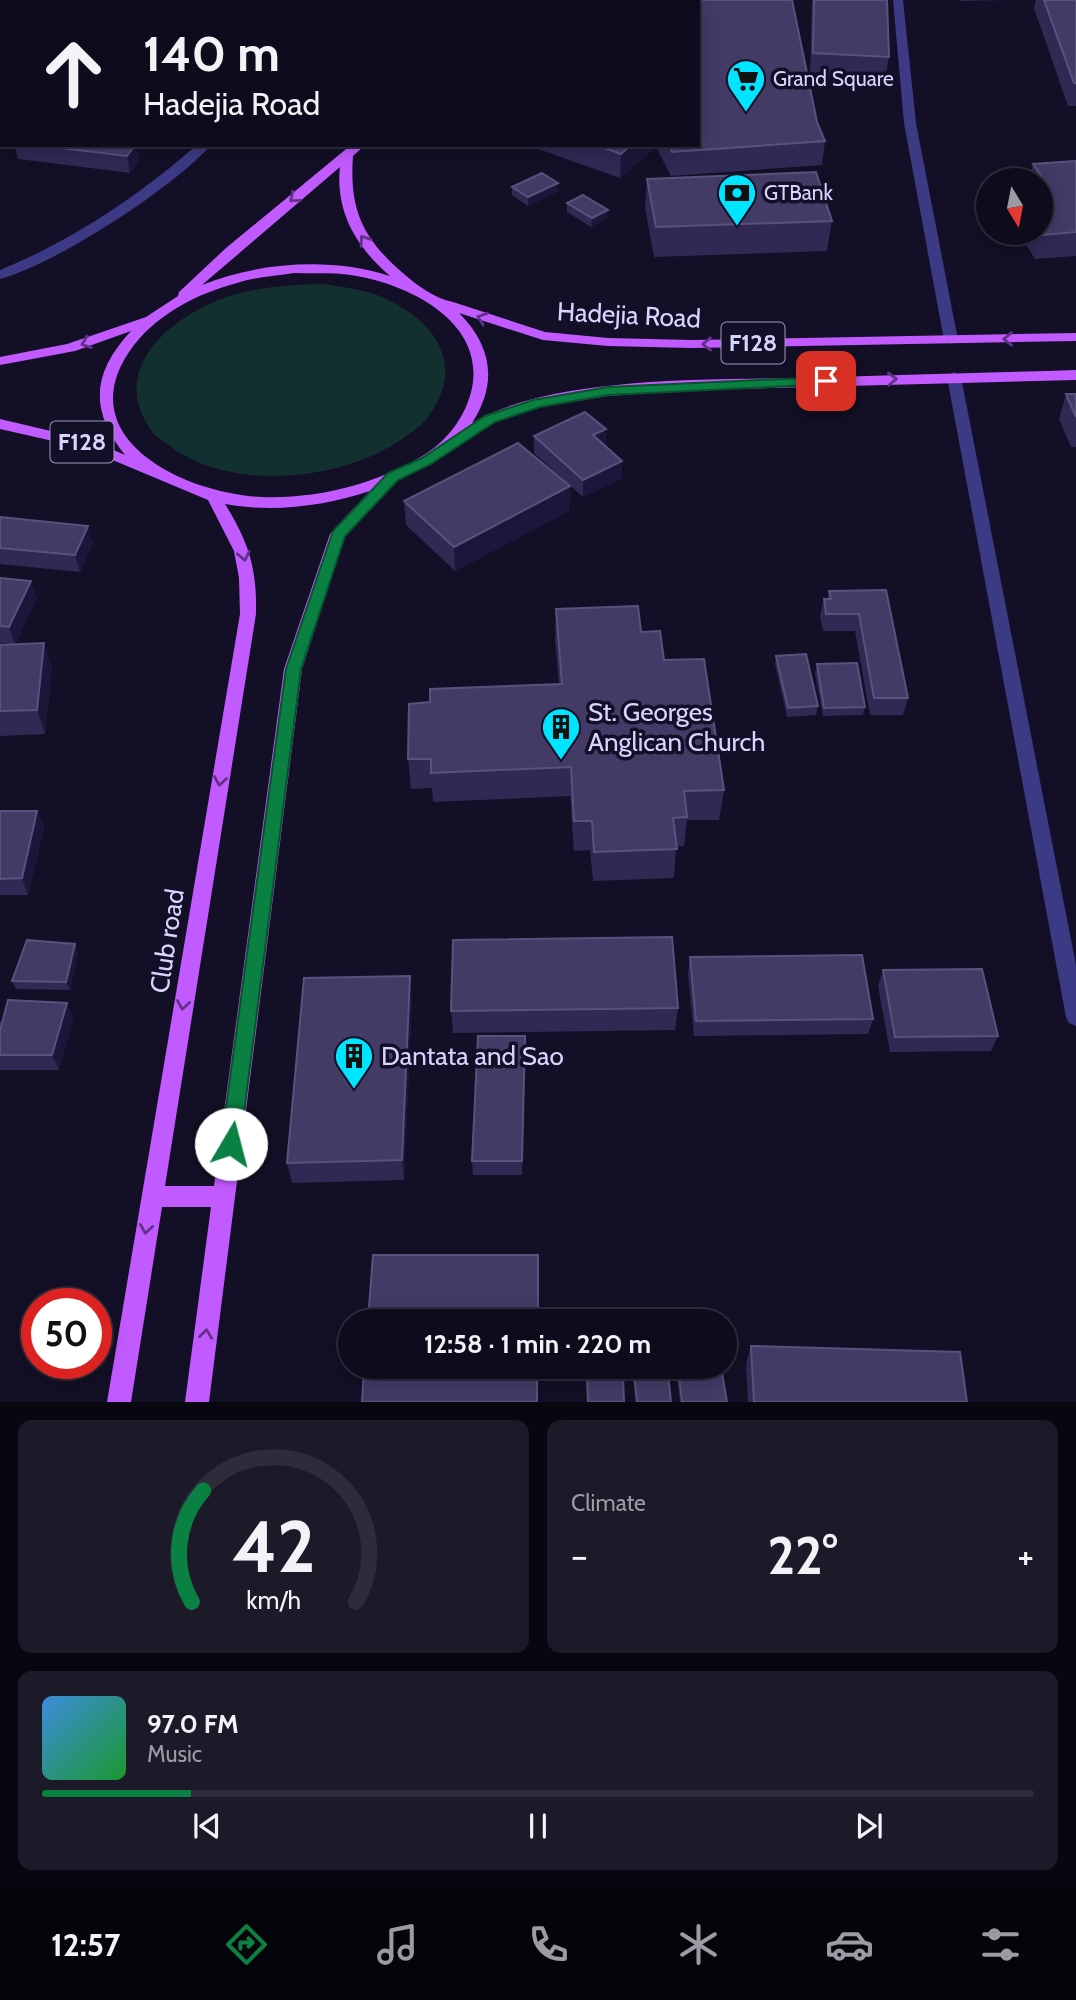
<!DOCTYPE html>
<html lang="en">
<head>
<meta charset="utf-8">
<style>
  :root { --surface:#0e0b1c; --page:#1c1929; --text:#f1f3f6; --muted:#9b9ba3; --line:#2e2b3b; --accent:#0b8043 }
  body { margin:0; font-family:Cabin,sans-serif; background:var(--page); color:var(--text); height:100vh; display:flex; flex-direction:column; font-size:26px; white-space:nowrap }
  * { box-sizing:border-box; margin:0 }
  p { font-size:23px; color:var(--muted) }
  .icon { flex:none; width:38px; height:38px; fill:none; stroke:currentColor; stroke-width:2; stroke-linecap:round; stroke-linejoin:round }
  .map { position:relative; height:1402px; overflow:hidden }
  .drawer { display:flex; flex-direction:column; gap:18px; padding:18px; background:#08060f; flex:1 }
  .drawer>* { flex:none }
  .top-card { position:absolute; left:0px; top:0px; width:700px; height:147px; box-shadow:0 4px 18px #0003,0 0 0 2px var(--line); background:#0e0b1c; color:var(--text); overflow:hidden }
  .needle { width:46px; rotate:170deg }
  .buttons { position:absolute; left:976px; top:168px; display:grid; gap:14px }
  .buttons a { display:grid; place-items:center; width:77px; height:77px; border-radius:50%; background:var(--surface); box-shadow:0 4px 18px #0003,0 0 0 2px var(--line); font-size:35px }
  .speed { position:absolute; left:21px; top:1288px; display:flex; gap:14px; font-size:35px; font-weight:700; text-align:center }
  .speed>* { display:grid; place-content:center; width:91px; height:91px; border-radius:50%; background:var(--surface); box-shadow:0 4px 18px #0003,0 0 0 2px var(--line); line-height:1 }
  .speed .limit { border:10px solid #d22; background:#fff; color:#111 }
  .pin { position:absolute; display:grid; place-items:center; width:60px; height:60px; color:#fff; margin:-30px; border-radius:14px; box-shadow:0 4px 10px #0006 }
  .me { position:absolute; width:77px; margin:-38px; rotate:8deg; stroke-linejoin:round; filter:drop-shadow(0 0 5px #0008) }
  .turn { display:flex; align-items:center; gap:24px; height:147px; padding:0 28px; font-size:32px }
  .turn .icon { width:91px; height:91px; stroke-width:2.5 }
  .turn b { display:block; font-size:49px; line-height:60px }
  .big { font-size:52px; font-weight:700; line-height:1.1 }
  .drawer .card { flex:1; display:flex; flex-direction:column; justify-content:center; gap:10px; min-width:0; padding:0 24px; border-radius:14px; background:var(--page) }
  .drawer .dial { align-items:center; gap:0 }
  .dial svg { height:182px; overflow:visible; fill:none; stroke:var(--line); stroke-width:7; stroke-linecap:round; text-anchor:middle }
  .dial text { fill:var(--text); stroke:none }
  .song { display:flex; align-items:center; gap:21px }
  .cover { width:84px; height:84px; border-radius:10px; background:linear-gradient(135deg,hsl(210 70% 55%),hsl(130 70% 35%)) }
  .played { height:7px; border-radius:4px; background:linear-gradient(90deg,var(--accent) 15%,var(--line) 15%) }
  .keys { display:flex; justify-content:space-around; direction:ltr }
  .heat { display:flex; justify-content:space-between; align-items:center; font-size:38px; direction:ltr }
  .drawer .tiles { flex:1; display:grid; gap:18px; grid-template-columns:1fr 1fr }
  .card:last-child { grid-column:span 2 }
  .trip { position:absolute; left:338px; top:1309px; width:399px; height:70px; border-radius:35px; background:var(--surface); box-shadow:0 4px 18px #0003,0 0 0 2px var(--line); font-weight:700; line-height:70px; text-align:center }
  .dock { display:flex; height:112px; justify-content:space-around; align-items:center; background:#06040b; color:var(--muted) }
  .dock .icon { width:49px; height:49px }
  .dock .selected { color:var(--accent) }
  .dock b { font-size:32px; color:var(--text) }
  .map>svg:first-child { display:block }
  .green { fill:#12302f }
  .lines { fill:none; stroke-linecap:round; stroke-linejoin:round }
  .minor { fill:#3d3a85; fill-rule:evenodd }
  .major { fill:#c25bff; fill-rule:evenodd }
  .wall { fill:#312854 }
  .shaded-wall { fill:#1d163a }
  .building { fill:#433a66; stroke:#5a527e; stroke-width:2 }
  .oneway { stroke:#623188 }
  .route { fill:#0b8043; stroke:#07532c; stroke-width:2 }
  .labels { text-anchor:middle; stroke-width:7; stroke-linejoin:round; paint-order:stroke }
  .far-poi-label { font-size:21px; fill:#d9d4ff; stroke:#130f26; text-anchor:start }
  .shield { fill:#130f26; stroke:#9e99be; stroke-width:2 }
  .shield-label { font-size:24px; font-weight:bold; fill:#d9d4ff }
  .street-label { font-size:26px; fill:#d9d4ff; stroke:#130f26 }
  .poi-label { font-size:26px; fill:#d9d4ff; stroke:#130f26; text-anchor:start }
</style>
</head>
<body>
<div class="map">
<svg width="1076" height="1402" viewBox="0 0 1076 1402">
  <rect width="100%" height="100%" fill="#130f26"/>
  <path class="green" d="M324 284C339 287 356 288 371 293 432 314 473 365 423 423 417 429 408 434 402 439 342 481 232 492 171 447 165 442 155 437 151 430 107 368 173 314 230 296 261 286 292 285 324 284Z"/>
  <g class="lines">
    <g class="minor">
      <path d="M893 0H903L916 123 958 340 951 344 944 340 904 123Z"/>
      <rect x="0" y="2" width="2" height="6"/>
      <path d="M197 145H211C173 188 56 264 0 279V270C72 241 138 196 197 145Z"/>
      <path d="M954 372 961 377 1076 965V1026L1069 1023 1066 1017 947 377Z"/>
    </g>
    <g class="major">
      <path d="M548 0H559L547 2Z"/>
      <path d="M351 145H365L353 156C349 210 363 239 404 274 418 286 434 298 453 302L545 332 608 338 692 340 1076 333V341L692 348 608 346 543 340 459 313C492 346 498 383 472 423 551 376 709 380 800 378 892 375 984 373 1076 370V380L698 390 608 396 540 407 495 422 467 439 460 440 432 464 397 481 345 536 302 669 209 1402H185L211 1207H162L131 1402H107L240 614 239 578 234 551 208 500 84 448 0 429V419L93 441 125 455C89 410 92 373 131 331L75 351 0 365V357L67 344 146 317 178 296 179 292 226 248ZM340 167C335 212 357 248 390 276 331 257 259 262 202 285ZM294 273C315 274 337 272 357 276 412 286 485 323 472 388 466 416 448 440 424 455 377 484 318 499 262 497 185 494 64 437 134 345 159 313 199 293 237 283 255 277 275 276 294 273ZM370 491 330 534 284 669 214 1186H165L256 614C257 568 249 543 225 504 274 513 324 506 370 491Z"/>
    </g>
  </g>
  <g class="wall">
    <path d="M95 0H262L263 2H101Z"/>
    <path d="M697 0H792L817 122 825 141 822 165 671 176 658 151 659 145H698V2H697Z"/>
    <path d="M812 0H887L889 57 885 80 810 76Z"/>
    <path d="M960 0H1005L960 1Z"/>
    <path d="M1036 0H1076V106H1068L1034 8Z"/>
    <path d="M14 145H136L139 161 130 173 18 159Z"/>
    <path d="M527 145H658L620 178Z"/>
    <path d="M1076 161V256L1035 259 1019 233H1041V180H1007V179L1030 177 1033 164Z"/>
    <path d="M647 179 832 221 827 251 654 257 645 208Z"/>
    <path d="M512 187 558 191 528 206 512 195Z"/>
    <path d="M567 203 607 219 591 227 567 212Z"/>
    <path d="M1066 394H1076V447H1071L1059 419Z"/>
    <path d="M606 429 605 445 622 478 583 497 534 453V436Z"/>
    <path d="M570 486 569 511 455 571 406 525 404 501Z"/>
    <path d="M0 517 93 543 80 572 0 564Z"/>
    <path d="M0 578 37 598 15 644 0 643Z"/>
    <path d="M886 590 908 698 903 715H870L855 631H823L820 616 824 599H828L829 591Z"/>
    <path d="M556 609 641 632 664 660 724 790 719 820H687L684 846 676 847 674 878 593 881 590 850 574 851 570 796 433 802 432 788 411 789 408 759 559 684 555 640Z"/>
    <path d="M0 645 52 667 45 734 0 736Z"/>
    <path d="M776 656 818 706 816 715 787 717 775 664Z"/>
    <path d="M817 664 865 707 863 715 823 716 815 673Z"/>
    <path d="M0 811H37L44 827 28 895H0Z"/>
    <path d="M78 952 70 990 16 989 12 981Z"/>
    <path d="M690 957 873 1019 868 1034 694 1036 688 973Z"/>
    <path d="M883 970 998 1036 991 1051 890 1052 878 986Z"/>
    <path d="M412 998 404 1180 292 1183 287 1163Z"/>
    <path d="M678 1008 675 1030 453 1033 451 1011Z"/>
    <path d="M73 1018 59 1070H0V1021Z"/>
    <path d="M525 1036 522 1175H473L472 1161Z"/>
    <path d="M751 1346 967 1402H748L746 1364Z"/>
    <path d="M678 1368 727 1402H680L677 1375Z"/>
    <path d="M634 1375 671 1402H636L634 1381Z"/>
  </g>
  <g class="shaded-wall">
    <path d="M238 0H262L263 2H236Z"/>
    <path d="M136 145 139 161 130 173 127 156Z"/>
    <path d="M631 145H658L620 178 621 154Z"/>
    <path d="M558 183V191L528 206V197Z"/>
    <path d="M608 210 607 219 591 227 592 218Z"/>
    <path d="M606 429 605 446 593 435Z"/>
    <path d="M622 461V478L583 497V480Z"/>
    <path d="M570 486 569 511 455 571 454 547Z"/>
    <path d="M88 526 93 543 80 572 75 555Z"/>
    <path d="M31 581 37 598 15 644 9 627Z"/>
    <path d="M44 643 52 667 45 734 37 710Z"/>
    <path d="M37 811 44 827 28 895 22 878Z"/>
    <path d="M75 944 78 952 70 990 66 982Z"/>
    <path d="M410 976 412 998 404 1180 402 1160Z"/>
    <path d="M67 1003 73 1018 59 1070 52 1055Z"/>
  </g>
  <g class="building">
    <path d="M173 0H238L236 2H179Z"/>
    <path d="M699 0H792L817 122 825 141 672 152 669 145H698V29L701 26Z"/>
    <path d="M814 0H887L889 57 813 53Z"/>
    <path d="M1044 0H1076V83H1074Z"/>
    <rect x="0" y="88" width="2" height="10"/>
    <path d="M36 145H135L127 156Z"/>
    <path d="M596 145H631L621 154Z"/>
    <path d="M1076 161V232L1042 235 1040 233H1041V180H1008L1007 179 1041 176 1033 164Z"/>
    <path d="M816 172 832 221 656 227 647 179Z"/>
    <path d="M542 173 558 183 528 197 512 187Z"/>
    <path d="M583 195 608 210 592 218 567 203Z"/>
    <path d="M1066 394H1076V417Z"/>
    <path d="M585 412 606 429 593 435 622 461 583 480 534 436Z"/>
    <path d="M518 443 570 486 454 547 404 501Z"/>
    <path d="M0 517 88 526 75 555 0 548Z"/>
    <path d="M0 578 31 581 9 627 0 626Z"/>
    <path d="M886 590 908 698H874L859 614H826L824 599H831L829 591Z"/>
    <path d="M638 606 641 632 660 631 664 660 704 659 724 790 684 791 687 817 673 818 677 849 594 852 592 821H574L571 767 431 773V759H408L409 704 430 702V689L562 684 556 609Z"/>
    <path d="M44 643 37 710 0 711V645Z"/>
    <path d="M806 654 818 706 788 708 776 656Z"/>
    <path d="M857 663 865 707 824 708 817 664Z"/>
    <path d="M0 811H37L22 878 0 879Z"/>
    <path d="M672 937 678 1008 451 1011 453 940Z"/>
    <path d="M27 940 75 944 66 982 12 981Z"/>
    <path d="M862 955 873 1019 696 1021 690 957Z"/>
    <path d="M982 969 998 1036 895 1037 883 970Z"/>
    <path d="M410 976 402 1160 287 1163 304 978Z"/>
    <path d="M8 1000 67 1003 52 1055H0V1031Z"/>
    <path d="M478 1036H525L522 1161H472Z"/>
    <path d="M373 1255H538V1321H368Z"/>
    <path d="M751 1346 960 1352 967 1402H754Z"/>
    <path d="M364 1367H537V1402H362Z"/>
    <path d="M696 1367H721L727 1402H682L678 1368Z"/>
    <path d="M668 1373 671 1402H637L634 1375Z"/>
    <path d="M623 1376 624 1402H588L587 1378Z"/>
  </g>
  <defs><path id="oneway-chevron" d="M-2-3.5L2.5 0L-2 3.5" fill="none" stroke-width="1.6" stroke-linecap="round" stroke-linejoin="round" transform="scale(1.75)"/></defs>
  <g class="oneway">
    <use href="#oneway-chevron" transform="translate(294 198) rotate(140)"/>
    <use href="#oneway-chevron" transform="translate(364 240) rotate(-125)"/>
    <use href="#oneway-chevron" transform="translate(482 318) rotate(-160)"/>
    <use href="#oneway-chevron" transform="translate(1008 339) rotate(179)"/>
    <use href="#oneway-chevron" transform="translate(86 343) rotate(160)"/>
    <use href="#oneway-chevron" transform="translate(707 344) rotate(179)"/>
    <use href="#oneway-chevron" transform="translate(892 379) rotate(-2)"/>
    <use href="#oneway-chevron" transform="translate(244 556) rotate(78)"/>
    <use href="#oneway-chevron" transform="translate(220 781) rotate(99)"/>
    <use href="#oneway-chevron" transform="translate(183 1005) rotate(99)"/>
    <use href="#oneway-chevron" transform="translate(146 1229) rotate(99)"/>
    <use href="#oneway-chevron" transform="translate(206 1334) rotate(-83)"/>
  </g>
  <path class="route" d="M826 377 833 381 831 384 608 395 540 407 495 422 431 464 398 480 345 536 301 669 240 1144 238 1151 231 1154 224 1151 221 1144 286 669 333 531 388 473 422 458 485 416 533 400 608 387Z"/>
  <defs>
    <g id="supermarket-pin" transform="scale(2.0125)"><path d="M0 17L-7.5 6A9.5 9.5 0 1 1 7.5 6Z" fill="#00e5ff" stroke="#130f26"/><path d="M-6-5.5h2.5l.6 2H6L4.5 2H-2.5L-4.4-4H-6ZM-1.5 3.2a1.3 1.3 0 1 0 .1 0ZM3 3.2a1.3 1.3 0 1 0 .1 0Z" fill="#111"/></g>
    <g id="bank-pin" transform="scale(2.0125)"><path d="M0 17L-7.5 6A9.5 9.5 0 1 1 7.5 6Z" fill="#00e5ff" stroke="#130f26"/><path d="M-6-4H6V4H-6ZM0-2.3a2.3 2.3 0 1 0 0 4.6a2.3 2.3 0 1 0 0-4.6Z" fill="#111"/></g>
    <g id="building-pin" transform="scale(2.0125)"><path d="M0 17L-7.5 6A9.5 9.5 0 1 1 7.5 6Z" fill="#00e5ff" stroke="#130f26"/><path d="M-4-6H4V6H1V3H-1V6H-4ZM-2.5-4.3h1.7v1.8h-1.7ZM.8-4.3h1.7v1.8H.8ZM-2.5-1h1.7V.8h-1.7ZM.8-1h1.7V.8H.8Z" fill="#111"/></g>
  </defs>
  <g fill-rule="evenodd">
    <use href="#supermarket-pin" x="746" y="79"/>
    <use href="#bank-pin" x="737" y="193"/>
    <use href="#building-pin" x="561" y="727"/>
    <use href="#building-pin" x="354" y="1056"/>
  </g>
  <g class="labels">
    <g class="far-poi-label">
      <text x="773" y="86">Grand Square</text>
      <text x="764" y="200">GTBank</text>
    </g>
    <g class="shield">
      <rect x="721.5" y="322.5" width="63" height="41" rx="5"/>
      <rect x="50.5" y="421.5" width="63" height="41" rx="5"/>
    </g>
    <g class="shield-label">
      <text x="753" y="351">F128</text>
      <text x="82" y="450">F128</text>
    </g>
    <g class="street-label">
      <text transform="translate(629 315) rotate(3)" y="9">Hadejia Road</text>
      <text transform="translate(167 941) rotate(-81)" y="9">Club road</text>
    </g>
    <g class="poi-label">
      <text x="588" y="721">St. Georges<tspan x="588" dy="30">Anglican Church</tspan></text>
      <text x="381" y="1065">Dantata and Sao</text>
    </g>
  </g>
</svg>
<div class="buttons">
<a><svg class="needle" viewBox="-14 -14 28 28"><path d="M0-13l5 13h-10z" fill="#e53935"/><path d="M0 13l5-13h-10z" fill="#9b9ba3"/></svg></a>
</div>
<div class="speed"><div class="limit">50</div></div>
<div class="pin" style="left:826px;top:381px;background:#d93025"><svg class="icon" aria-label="arrive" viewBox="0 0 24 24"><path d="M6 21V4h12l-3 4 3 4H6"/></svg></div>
<svg class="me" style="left:231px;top:1144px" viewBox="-20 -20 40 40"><circle r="19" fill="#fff"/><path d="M0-13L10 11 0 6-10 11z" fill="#0b8043"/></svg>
<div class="trip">12:58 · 1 min · 220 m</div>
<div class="top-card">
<div class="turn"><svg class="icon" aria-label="ahead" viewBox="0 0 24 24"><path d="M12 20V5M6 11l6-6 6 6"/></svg><div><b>140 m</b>Hadejia Road</div></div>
</div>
</div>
<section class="drawer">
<div class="tiles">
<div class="card dial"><svg viewBox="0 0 100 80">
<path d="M14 69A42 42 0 1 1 86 69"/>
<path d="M14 69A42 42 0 0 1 19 20" stroke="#0b8043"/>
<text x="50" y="56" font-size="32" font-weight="700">42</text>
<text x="50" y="72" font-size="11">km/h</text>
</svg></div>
<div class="card"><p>Climate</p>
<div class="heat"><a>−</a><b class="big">22°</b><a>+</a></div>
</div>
<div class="card">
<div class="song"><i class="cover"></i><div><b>97.0 FM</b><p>Music</p></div></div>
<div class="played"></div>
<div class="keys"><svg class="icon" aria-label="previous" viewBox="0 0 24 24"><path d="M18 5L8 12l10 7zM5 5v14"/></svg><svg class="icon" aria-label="pause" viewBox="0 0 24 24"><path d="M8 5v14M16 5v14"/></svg><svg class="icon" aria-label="next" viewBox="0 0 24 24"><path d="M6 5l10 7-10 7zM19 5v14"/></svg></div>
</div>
</div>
</section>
<nav class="dock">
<b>12:57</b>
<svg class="icon selected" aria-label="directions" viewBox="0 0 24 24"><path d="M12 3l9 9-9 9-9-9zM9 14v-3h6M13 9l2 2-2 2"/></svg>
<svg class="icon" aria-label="music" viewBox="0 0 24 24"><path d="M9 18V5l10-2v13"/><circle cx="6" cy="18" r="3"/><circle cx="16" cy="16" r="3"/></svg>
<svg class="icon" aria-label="phone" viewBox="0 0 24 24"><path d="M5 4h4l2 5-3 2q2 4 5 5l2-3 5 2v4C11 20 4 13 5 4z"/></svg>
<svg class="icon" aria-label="climate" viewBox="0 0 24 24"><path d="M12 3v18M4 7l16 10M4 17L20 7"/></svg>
<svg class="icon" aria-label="car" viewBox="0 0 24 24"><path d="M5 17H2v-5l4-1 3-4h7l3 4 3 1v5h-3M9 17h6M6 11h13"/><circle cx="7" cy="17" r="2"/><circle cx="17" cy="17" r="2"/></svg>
<svg class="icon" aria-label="filters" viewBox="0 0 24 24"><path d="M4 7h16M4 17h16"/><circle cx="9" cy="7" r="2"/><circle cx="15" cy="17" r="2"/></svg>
</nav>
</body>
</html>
